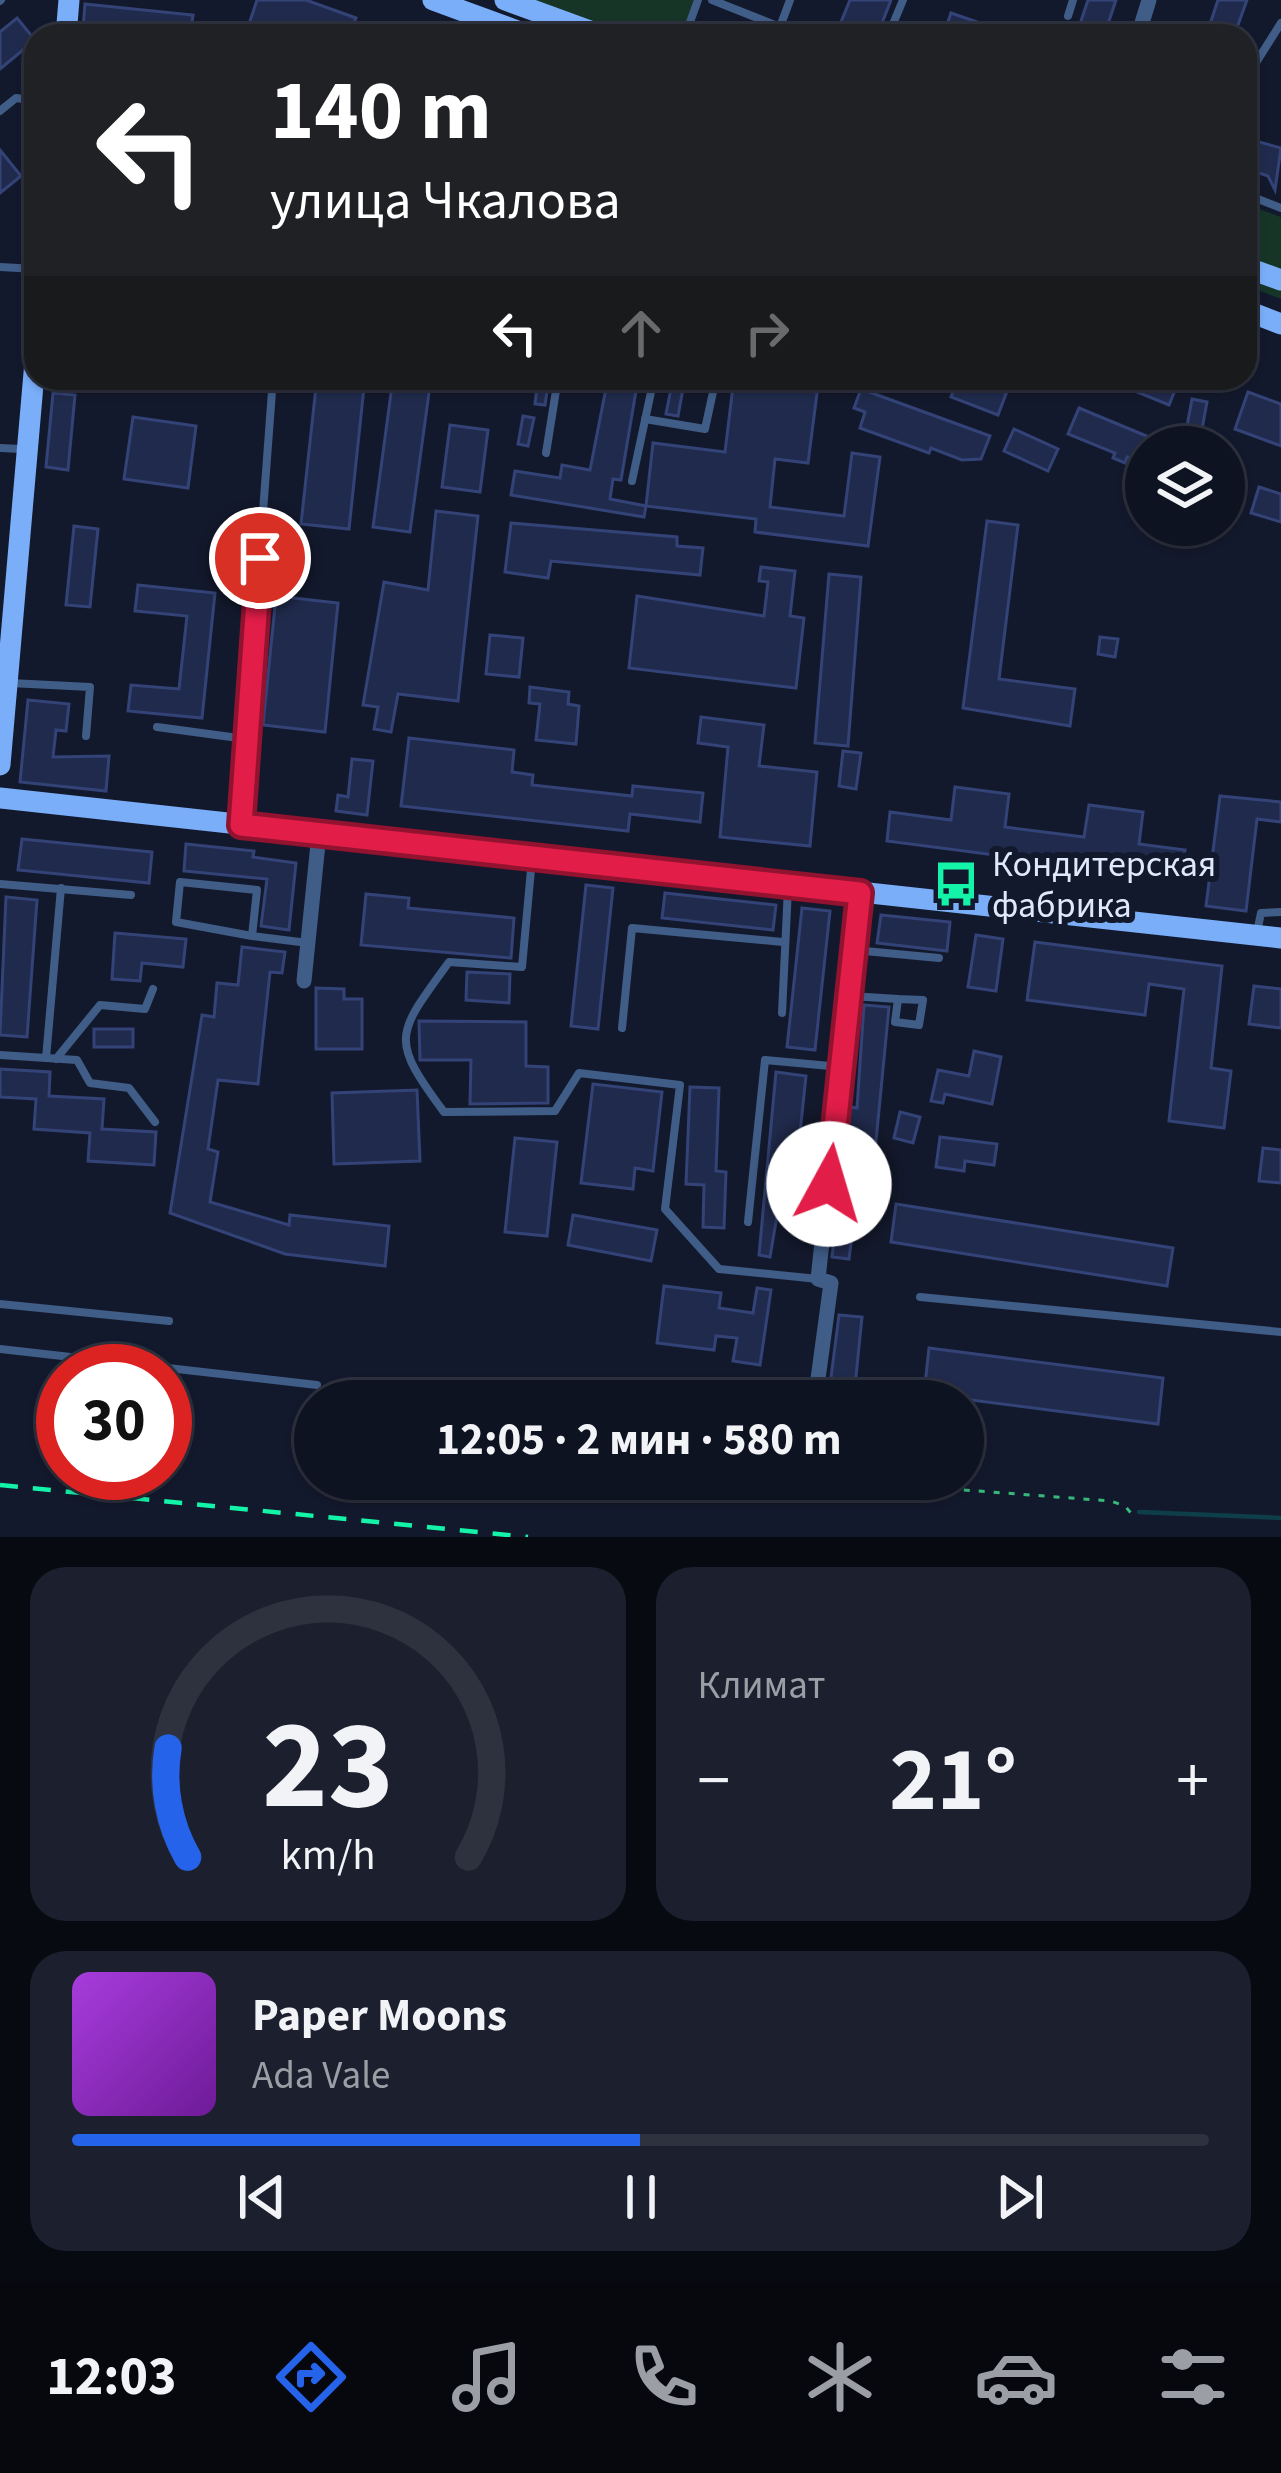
<!DOCTYPE html>
<html lang="ru">
<head>
<meta charset="utf-8">
<style>
  :root { --surface:#0e1321; --page:#1c202e; --text:#f1f3f6; --muted:#9b9ea5; --line:#2e323f; --accent:#2563eb }
  body { margin:0; font-family:"Source Sans 3",sans-serif; background:var(--page); color:var(--text); height:100vh; display:flex; flex-direction:column; font-size:45px; white-space:nowrap }
  * { box-sizing:border-box; margin:0 }
  p { font-size:39px; color:var(--muted) }
  .icon { flex:none; width:66px; height:66px; fill:none; stroke:currentColor; stroke-width:2; stroke-linecap:round; stroke-linejoin:round }
  .map { position:relative; height:1537px; overflow:hidden }
  .details { display:flex; flex-direction:column; gap:30px; padding:30px; background:#080a12; flex:1 }
  .details>* { flex:none }
  .guide { position:absolute; left:24px; top:24px; width:1233px; height:366px; border-radius:36px; box-shadow:0 3px 9px #0004,0 0 0 3px var(--line); background:#202124; color:#fff; overflow:hidden }
  .tools { position:absolute; left:1125px; top:426px; display:grid; gap:24px }
  .tools a { display:grid; place-items:center; width:120px; height:120px; border-radius:50%; background:var(--surface); box-shadow:0 3px 9px #0004,0 0 0 3px var(--line); font-size:60px }
  .speed { position:absolute; left:36px; top:1344px; display:flex; gap:24px; font-size:60px; font-weight:700; text-align:center }
  .speed>* { display:grid; place-content:center; width:156px; height:156px; border-radius:50%; background:var(--surface); box-shadow:0 3px 9px #0004,0 0 0 3px var(--line); line-height:1 }
  .speed .limit { border:18px solid #d22; background:#fff; color:#111 }
  .pin { position:absolute; display:grid; place-items:center; width:102px; height:102px; color:#fff; margin:-51px; border:6px solid #fff; border-radius:50%; box-shadow:0 3px 12px #0007 }
  .me { position:absolute; width:132px; margin:-66px; rotate:6deg; stroke-linejoin:round; filter:drop-shadow(0 0 9px #0008) }
  .turn { display:flex; align-items:center; gap:42px; height:252px; padding:0 48px; font-size:54px }
  .turn .icon { width:156px; height:156px; stroke-width:2.5 }
  .turn b { display:block; font-size:84px; line-height:102px }
  .lanes { display:flex; align-items:center; height:114px; padding:0 48px; background:#0003; justify-content:center; gap:60px; direction:ltr }
  .lanes .off { opacity:.35 }
  .big { font-size:90px; font-weight:700; line-height:1.1 }
  .details .tile { flex:1; display:flex; flex-direction:column; justify-content:center; gap:18px; min-width:0; padding:0 42px; border-radius:36px; background:var(--page) }
  .details .dial { align-items:center; gap:0 }
  .dial svg { height:312px; overflow:visible; fill:none; stroke:var(--line); stroke-width:7; stroke-linecap:round; text-anchor:middle }
  .dial text { fill:var(--text); stroke:none }
  .song { display:flex; align-items:center; gap:36px }
  .cover { width:144px; height:144px; border-radius:18px; background:linear-gradient(135deg,hsl(280 70% 55%),hsl(280 70% 35%)) }
  .played { height:12px; border-radius:6px; background:linear-gradient(90deg,var(--accent) 50%,var(--line) 50%) }
  .keys { display:flex; justify-content:space-around; direction:ltr }
  .heat { display:flex; justify-content:space-between; align-items:center; font-size:66px; direction:ltr }
  .details .tiles { flex:1; display:grid; gap:30px; grid-template-columns:1fr 1fr }
  .tile:last-child { grid-column:span 2 }
  .trip { position:absolute; left:294px; top:1380px; width:690px; height:120px; border-radius:60px; background:var(--surface); box-shadow:0 3px 9px #0004,0 0 0 3px var(--line); font-weight:700; line-height:120px; text-align:center }
  .tab-bar { display:flex; height:192px; justify-content:space-around; align-items:center; background:#06080d; color:var(--muted) }
  .tab-bar .icon { width:84px; height:84px }
  .tab-bar .selected { color:var(--accent) }
  .tab-bar b { font-size:54px; color:var(--text) }
  .map>svg:first-child { display:block }
  .green { fill:#163527 }
  .lines { fill:none; stroke-linecap:round; stroke-linejoin:round }
  .stream { stroke:#0e3e49; stroke-width:4.5 }
  .building { fill:#202a4c; stroke:#334377; stroke-width:3 }
  .path { stroke:#37b979; stroke-width:3; stroke-dasharray:6 9; stroke-linecap:butt }
  .lane { stroke:#405d88; stroke-width:8 }
  .street { stroke:#405d88; stroke-width:15 }
  .secondary { stroke:#7aaef9; stroke-width:21 }
  .rail { stroke:#14f4a9; stroke-width:4.5; stroke-dasharray:18 15; stroke-linecap:butt }
  .route-casing { stroke:#92132f; stroke-width:30 }
  .route { stroke:#e11d48; stroke-width:21 }
  .labels { text-anchor:middle; stroke-width:12; stroke-linejoin:round; paint-order:stroke }
  .poi-label { font-size:36px; fill:#dfe9fe; stroke:#13192c; text-anchor:start }
</style>
</head>
<body>
<div class="map">
<svg width="1281" height="1537" viewBox="0 0 1281 1537">
  <rect width="100%" height="100%" fill="#13192c"/>
  <g class="green">
    <path d="M520 0H694L682 36H626Z"/>
    <path d="M1245 204 1281 217V299L1245 285Z"/>
  </g>
  <g class="lines">
    <path class="stream" d="M1139 1512 1281 1518"/>
  </g>
  <g class="building">
    <path d="M257 0H306L356 18 349 36H273L248 27Z"/>
    <path d="M850 0H891L877 36 841 22Z"/>
    <path d="M1088 0H1116L1104 36H1076Z"/>
    <path d="M1218 0H1247L1234 36H1206Z"/>
    <path d="M85 4 193 15 190 36H106V31L83 29Z"/>
    <path d="M951 13 977 22 972 36H943Z"/>
    <path d="M17 18 35 40 0 69V32Z"/>
    <path d="M1245 138 1281 148 1275 190 1268 176 1245 168Z"/>
    <path d="M0 150 21 176 0 193Z"/>
    <path d="M317 378H365L349 529 301 524Z"/>
    <path d="M393 378H431L410 532 373 527Z"/>
    <path d="M538 378H549L545 405 535 404Z"/>
    <path d="M608 378 638 379 621 480 613 479 610 499 646 506 644 517 511 495 515 471 560 478 562 465 590 470Z"/>
    <path d="M673 378H685L678 416 666 414Z"/>
    <path d="M734 378H819L808 463 775 459 770 507 844 516 852 453 880 457 868 546 755 532 756 519 646 506 653 443 725 452Z"/>
    <path d="M958 378H1012L998 415 951 397Z"/>
    <path d="M1103 378H1180L1169 405Z"/>
    <path d="M861 389 990 436 981 459 962 460 931 448 929 453 860 428 865 412 854 408Z"/>
    <path d="M1248 392 1281 404V446L1235 429Z"/>
    <path d="M53 393 75 395 68 470 46 467Z"/>
    <path d="M1192 399 1207 402 1200 440 1185 437Z"/>
    <path d="M1079 408 1173 447H1146V465L1127 457 1125 463 1113 458 1115 453 1068 434Z"/>
    <path d="M523 416 534 418 528 446 518 444Z"/>
    <path d="M133 417 196 426 188 488 124 479Z"/>
    <path d="M450 425 488 430 480 492 442 487Z"/>
    <path d="M1014 429 1058 449 1048 471 1004 451Z"/>
    <path d="M1259 487 1281 494V522L1251 513Z"/>
    <path d="M436 511 478 516 458 701 398 694 391 732 374 729 378 707 363 705 384 582 428 590Z"/>
    <path d="M987 521 1018 525 999 679 1075 689 1070 726 963 708Z"/>
    <path d="M511 523 677 537V546L703 548 700 575 551 561 548 578 505 572Z"/>
    <path d="M74 526 98 529 90 607 66 605Z"/>
    <path d="M761 567 795 571 790 616 804 618 796 688 629 668 637 596 764 616 768 582 759 581Z"/>
    <path d="M829 574 861 577 848 746 815 743Z"/>
    <path d="M138 585 215 593 202 718 128 711 131 685 179 689 187 616 135 611Z"/>
    <path d="M276 596 338 603 325 732 263 725Z"/>
    <path d="M490 635 523 638 519 677 486 674Z"/>
    <path d="M1100 637 1118 639 1115 657 1098 654Z"/>
    <path d="M530 687 569 692 568 704 579 706 576 744 536 740 540 704 529 703Z"/>
    <path d="M28 700 69 704 66 731 56 730 53 757 109 756 106 791 20 782Z"/>
    <path d="M701 717 764 725 759 766 817 772 810 846 720 837 728 747 698 743Z"/>
    <path d="M409 738 514 750 512 772 533 775 532 785 632 796 633 786 703 793 700 822 630 814 628 831 401 806Z"/>
    <path d="M843 751 861 753 856 789 839 786Z"/>
    <path d="M352 759 373 761 367 815 336 811 338 795 348 797Z"/>
    <path d="M955 787 1009 794 1005 827 1084 837 1089 805 1143 812 1139 844 1185 850 1181 879 887 841 890 812 951 820Z"/>
    <path d="M1220 796 1281 802V822L1257 819 1246 911 1206 906Z"/>
    <path d="M22 839 152 852 149 883 18 870Z"/>
    <path d="M186 844 254 851 253 857 296 863 289 930 261 926 267 879 184 871Z"/>
    <path d="M586 885 613 888 598 1029 571 1026Z"/>
    <path d="M665 893 776 905 773 930 662 918Z"/>
    <path d="M366 894 409 898 408 908 514 918 511 958 361 945Z"/>
    <path d="M6 897 37 900 27 1037 0 1035Z"/>
    <path d="M802 908 830 911 815 1050 787 1047Z"/>
    <path d="M881 915 950 922 947 951 877 943Z"/>
    <path d="M115 933 186 939 183 967 142 963 140 981 112 979Z"/>
    <path d="M976 935 1003 939 996 991 968 987Z"/>
    <path d="M1035 942 1222 966 1211 1068 1231 1071 1224 1128 1169 1121 1184 989 1149 984 1145 1015 1027 1000Z"/>
    <path d="M242 947 285 952 282 973 270 972 258 1084 218 1080 208 1149 218 1152 210 1202 289 1225 290 1215 389 1226 385 1266 285 1254 170 1213 202 1015 214 1017 217 983 238 985Z"/>
    <path d="M467 972 510 974 509 1003 466 1000Z"/>
    <path d="M1254 986 1281 989V1028L1249 1024Z"/>
    <path d="M316 988 344 989V999H362V1049H316Z"/>
    <path d="M864 1005 889 1007 873 1172 860 1171 849 1259 832 1257 849 1107 857 1108Z"/>
    <path d="M419 1021 526 1022V1066L548 1067V1103L470 1104 471 1060H420Z"/>
    <rect x="94" y="1029" width="39" height="18"/>
    <path d="M974 1051 1001 1057 992 1104 945 1094 943 1103 931 1101 938 1070 969 1076Z"/>
    <path d="M0 1069 50 1072 49 1096 104 1099 102 1129 156 1132 154 1165 88 1161 90 1133 34 1129 36 1099 0 1097Z"/>
    <path d="M776 1072 806 1076 791 1218 777 1216 770 1257 759 1255Z"/>
    <path d="M593 1084 662 1092 653 1171 635 1168 633 1189 581 1183Z"/>
    <path d="M690 1087 719 1088 716 1171 726 1172 724 1228 703 1227 704 1185 686 1184Z"/>
    <path d="M417 1090 420 1161 334 1164 332 1093Z"/>
    <path d="M900 1112 920 1117 913 1143 894 1138Z"/>
    <path d="M940 1137 997 1144 994 1165 965 1161 964 1171 936 1167Z"/>
    <path d="M515 1138 557 1142 547 1236 505 1232Z"/>
    <path d="M1263 1148 1281 1150V1183L1259 1181Z"/>
    <path d="M896 1204 1173 1248 1167 1286 891 1242Z"/>
    <path d="M573 1215 657 1230 651 1261 568 1245Z"/>
    <path d="M664 1286 721 1293 719 1308 753 1313 757 1288 771 1290 760 1365 733 1361 737 1338 716 1336 714 1350 657 1343Z"/>
    <path d="M839 1315 862 1317 854 1396 829 1393Z"/>
    <path d="M929 1348 1163 1378 1158 1424 924 1394Z"/>
  </g>
  <g class="lines">
    <path class="path" d="M937 1479 951 1489 1111 1501 1125 1506 1135 1518"/>
    <g class="lane">
      <path d="M712 0 780 27 831 36"/>
      <path d="M0 1 1 0"/>
      <path d="M1068 16 1073 0"/>
      <path d="M780 27 790 0"/>
      <path d="M685 36 698 0"/>
      <path d="M888 36 903 0"/>
      <path d="M1245 80 1281 23"/>
      <path d="M0 111 16 98 36 101"/>
      <path d="M1245 194 1281 208"/>
      <path d="M0 267 36 269"/>
      <path d="M645 419 705 429 716 378"/>
      <path d="M0 448 22 449"/>
      <path d="M546 453 558 378"/>
      <path d="M632 481 654 378"/>
      <path d="M10 683 90 687 86 736"/>
      <path d="M157 727 246 739 241 820"/>
      <path d="M246 739 273 378"/>
      <path d="M532 859 522 967 449 962C396 1035 389 1038 444 1112L555 1111 579 1073 680 1085 665 1209 719 1269 818 1279"/>
      <path d="M0 884 131 895"/>
      <path d="M1257 932 1261 913 1281 912"/>
      <path d="M252 936 176 922 180 882 257 890 252 936 308 943"/>
      <path d="M854 950 939 958"/>
      <path d="M851 996 898 999 895 1022 919 1025 923 1000 898 999"/>
      <path d="M782 1013 788 888"/>
      <path d="M622 1028 632 928 783 942"/>
      <path d="M0 1055 77 1060 90 1083 129 1088 155 1122"/>
      <path d="M46 1058 61 888"/>
      <path d="M56 1059 100 1005 145 1009 153 989"/>
      <path d="M748 1222 765 1060 841 1067"/>
      <path d="M920 1297 1281 1332"/>
      <path d="M0 1304 169 1321"/>
      <path d="M0 1349 317 1385"/>
    </g>
    <g class="street">
      <path d="M1138 36 1149 0"/>
      <path d="M304 981 319 834"/>
      <path d="M815 1401 831 1283 818 1279 860 893"/>
    </g>
    <g class="secondary">
      <path d="M433 0 531 36"/>
      <path d="M505 0 604 36"/>
      <path d="M66 36 69 0"/>
      <path d="M1245 267 1281 280"/>
      <path d="M1245 310 1281 324"/>
      <path d="M0 765 36 350"/>
      <path d="M0 798 1281 938"/>
    </g>
    <path class="rail" d="M0 1485 528 1537"/>
  </g>
  <g class="lines">
    <g class="route-casing">
      <path id="route" d="M260 558 241 825 860 893 829 1184"/>
    </g>
    <use href="#route" class="route"/>
  </g>
  <defs>
    <g id="bus-bare" transform="scale(3.6)"><path d="M-5-6H5V4H4V6H2V4H-2V6H-4V4H-5ZM-3.5-4V0h7V-4ZM-3.5 1.2v1.5H-2V1.2ZM2 1.2v1.5H3.5V1.2Z" fill="#14f4a9" stroke="#13192c" stroke-width="2.5" paint-order="stroke"/></g>
  </defs>
  <g fill-rule="evenodd">
    <use href="#bus-bare" x="956" y="884"/>
  </g>
  <g class="labels">
    <g class="poi-label">
      <text x="992" y="876">Кондитерская<tspan x="992" dy="41">фабрика</tspan></text>
    </g>
  </g>
</svg>
<div class="tools">
<a><svg class="icon" aria-label="layers" viewBox="0 0 24 24"><path d="M12 4l9 5-9 5-9-5zM3 14l9 5 9-5"/></svg></a>
</div>
<div class="speed"><div class="limit">30</div></div>
<div class="pin" style="left:260px;top:558px;background:#d93025"><svg class="icon" aria-label="arrive" viewBox="0 0 24 24"><path d="M6 21V4h12l-3 4 3 4H6"/></svg></div>
<svg class="me" style="left:829px;top:1184px" viewBox="-20 -20 40 40"><circle r="19" fill="#fff"/><path d="M0-13L10 11 0 6-10 11z" fill="#e11d48"/></svg>
<div class="trip">12:05 · 2 мин · 580 m</div>
<div class="guide">
<div class="turn"><svg class="icon" aria-label="left" viewBox="0 0 24 24"><path d="M17 20v-9H6M10 6l-5 5 5 5"/></svg><div><b>140 m</b>улица Чкалова</div></div>
<div class="lanes"><svg class="icon" aria-label="left" viewBox="0 0 24 24"><path d="M17 20v-9H6M10 6l-5 5 5 5"/></svg><svg class="icon off" aria-label="ahead" viewBox="0 0 24 24"><path d="M12 20V5M6 11l6-6 6 6"/></svg><svg class="icon off" aria-label="right" viewBox="0 0 24 24"><path d="M7 20v-9h11M14 6l5 5-5 5"/></svg></div>
</div>
</div>
<section class="details">
<div class="tiles">
<div class="tile dial"><svg viewBox="0 0 100 80">
<path d="M14 69A42 42 0 1 1 86 69"/>
<path d="M14 69A42 42 0 0 1 9 41" stroke="#2563eb"/>
<text x="50" y="56" font-size="32" font-weight="700">23</text>
<text x="50" y="72" font-size="11">km/h</text>
</svg></div>
<div class="tile"><p>Климат</p>
<div class="heat"><a>−</a><b class="big">21°</b><a>+</a></div>
</div>
<div class="tile">
<div class="song"><i class="cover"></i><div><b>Paper Moons</b><p>Ada Vale</p></div></div>
<div class="played"></div>
<div class="keys"><svg class="icon" aria-label="previous" viewBox="0 0 24 24"><path d="M18 5L8 12l10 7zM5 5v14"/></svg><svg class="icon" aria-label="pause" viewBox="0 0 24 24"><path d="M8 5v14M16 5v14"/></svg><svg class="icon" aria-label="next" viewBox="0 0 24 24"><path d="M6 5l10 7-10 7zM19 5v14"/></svg></div>
</div>
</div>
</section>
<nav class="tab-bar">
<b>12:03</b>
<svg class="icon selected" aria-label="directions" viewBox="0 0 24 24"><path d="M12 3l9 9-9 9-9-9zM9 14v-3h6M13 9l2 2-2 2"/></svg>
<svg class="icon" aria-label="music" viewBox="0 0 24 24"><path d="M9 18V5l10-2v13"/><circle cx="6" cy="18" r="3"/><circle cx="16" cy="16" r="3"/></svg>
<svg class="icon" aria-label="phone" viewBox="0 0 24 24"><path d="M5 4h4l2 5-3 2q2 4 5 5l2-3 5 2v4C11 20 4 13 5 4z"/></svg>
<svg class="icon" aria-label="climate" viewBox="0 0 24 24"><path d="M12 3v18M4 7l16 10M4 17L20 7"/></svg>
<svg class="icon" aria-label="car" viewBox="0 0 24 24"><path d="M5 17H2v-5l4-1 3-4h7l3 4 3 1v5h-3M9 17h6M6 11h13"/><circle cx="7" cy="17" r="2"/><circle cx="17" cy="17" r="2"/></svg>
<svg class="icon" aria-label="filters" viewBox="0 0 24 24"><path d="M4 7h16M4 17h16"/><circle cx="9" cy="7" r="2"/><circle cx="15" cy="17" r="2"/></svg>
</nav>
</body>
</html>
